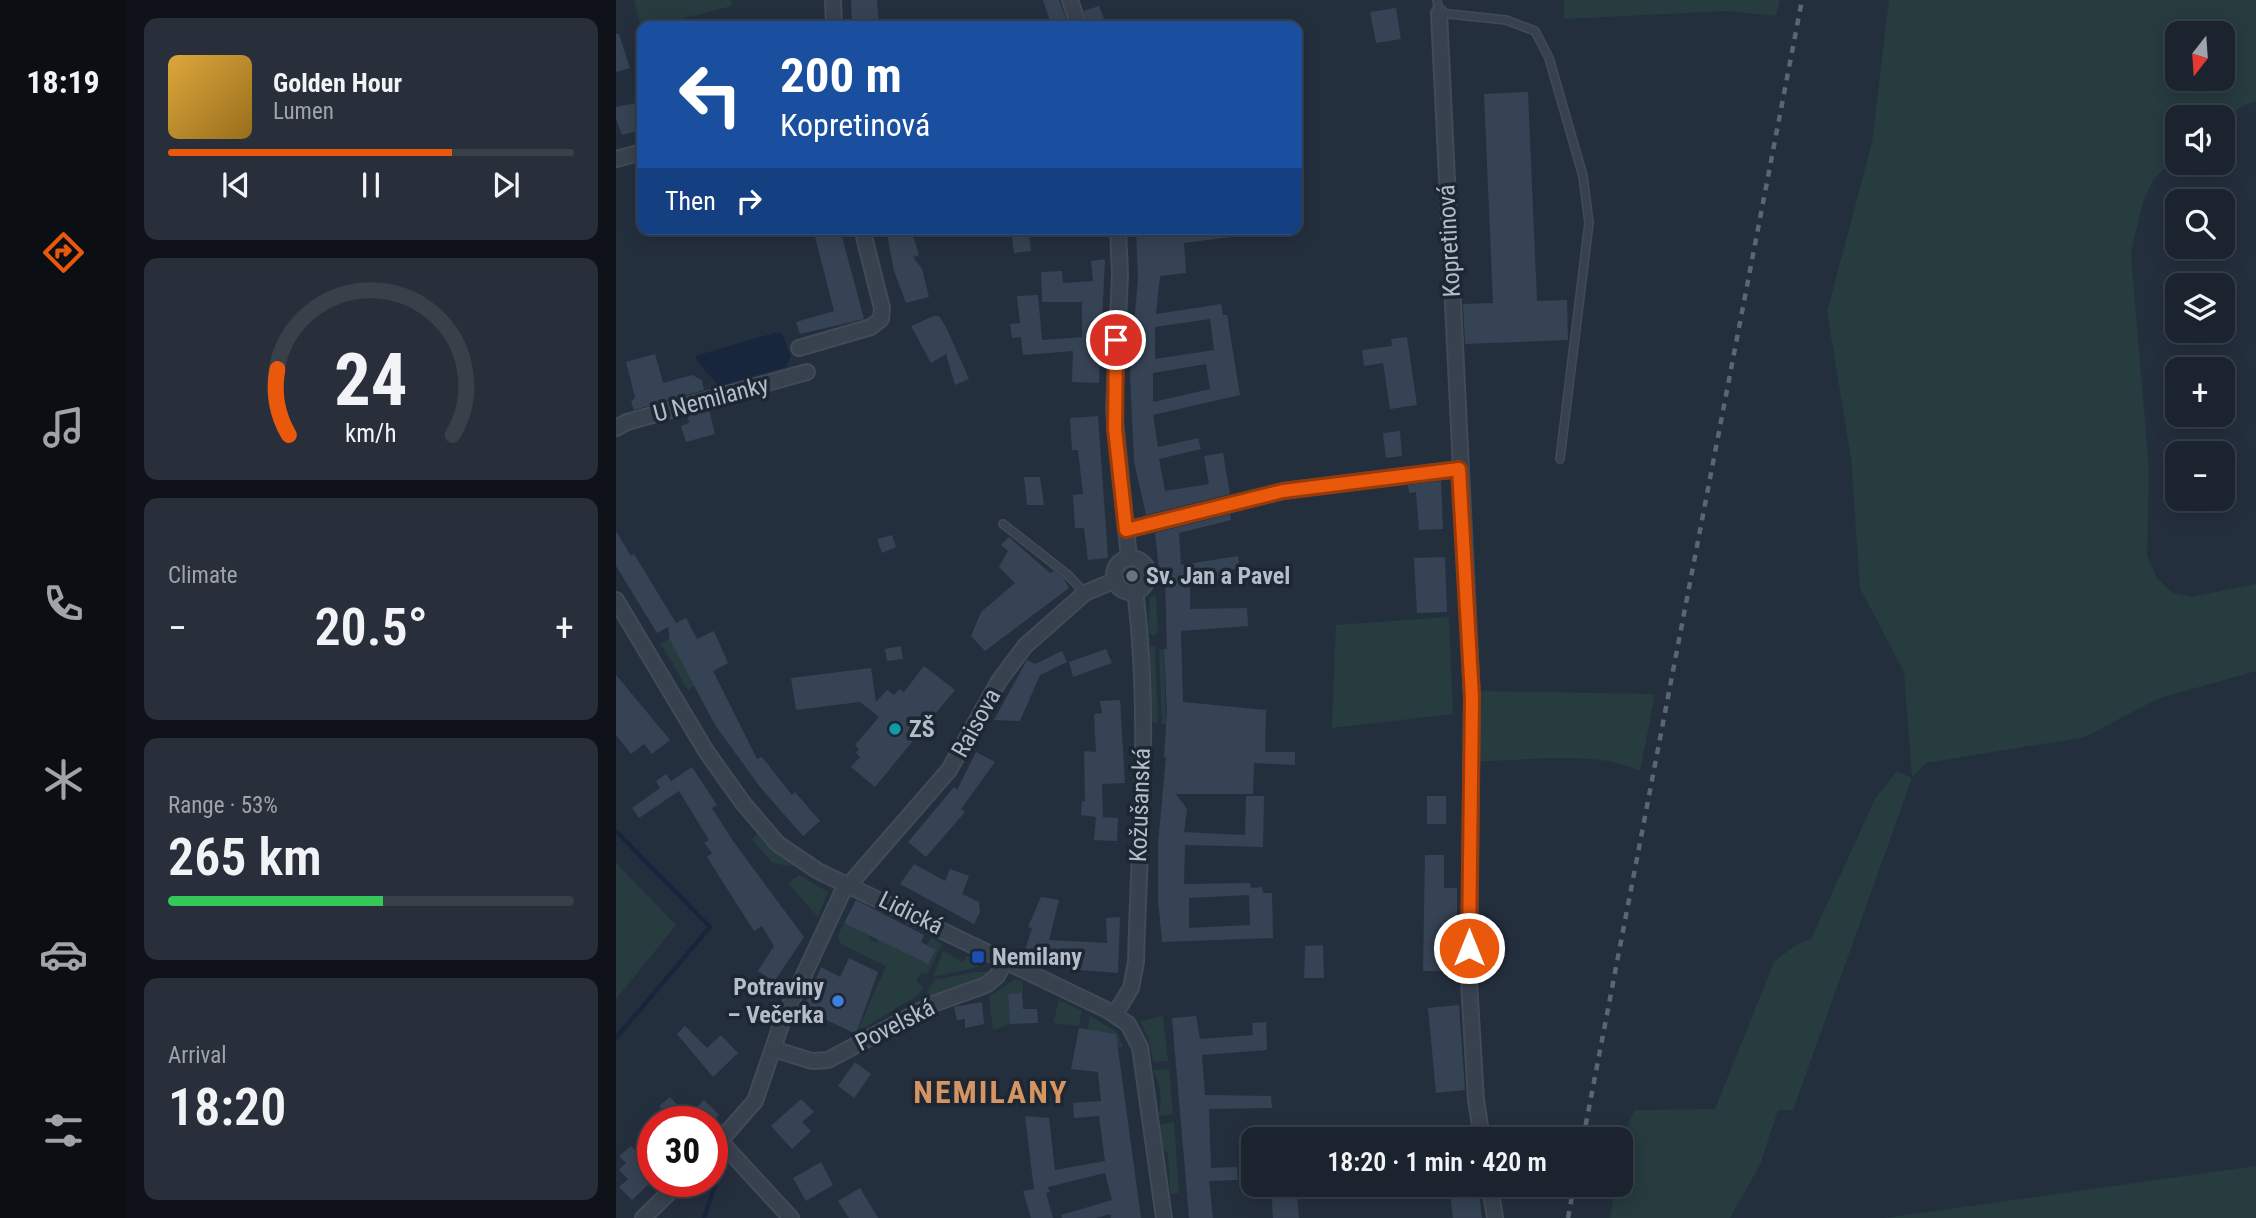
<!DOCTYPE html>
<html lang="en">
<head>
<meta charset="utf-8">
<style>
  :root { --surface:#1b232e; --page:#282f3a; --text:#f1f3f6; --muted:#a0a4aa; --line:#39404a; --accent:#ea580c }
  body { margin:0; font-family:"Roboto Condensed",sans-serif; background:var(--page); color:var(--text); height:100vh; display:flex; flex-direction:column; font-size:26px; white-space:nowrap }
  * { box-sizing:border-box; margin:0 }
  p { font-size:23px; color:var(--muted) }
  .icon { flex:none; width:38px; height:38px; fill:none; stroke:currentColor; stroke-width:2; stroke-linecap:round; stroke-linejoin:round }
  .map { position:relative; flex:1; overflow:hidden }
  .panel { display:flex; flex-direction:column; gap:18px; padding:18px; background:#0f1319; width:490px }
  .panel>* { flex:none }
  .guide { position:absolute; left:21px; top:21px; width:665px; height:214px; border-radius:14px; box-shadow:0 4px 18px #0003,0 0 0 2px var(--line); background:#1a4fa0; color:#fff; overflow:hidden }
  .needle { width:46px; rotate:197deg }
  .tools { position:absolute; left:1549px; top:21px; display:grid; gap:14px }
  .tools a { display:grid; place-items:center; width:70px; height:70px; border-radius:14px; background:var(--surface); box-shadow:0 4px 18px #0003,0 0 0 2px var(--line); font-size:35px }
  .speed { position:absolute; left:21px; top:1106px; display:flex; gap:14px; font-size:35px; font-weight:700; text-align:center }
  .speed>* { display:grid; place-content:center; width:91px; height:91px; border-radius:50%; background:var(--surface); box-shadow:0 4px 18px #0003,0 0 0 2px var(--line); line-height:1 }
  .speed .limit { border:10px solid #d22; background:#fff; color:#111 }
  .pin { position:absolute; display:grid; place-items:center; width:60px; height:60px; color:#fff; margin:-30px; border:4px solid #fff; border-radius:50%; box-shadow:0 2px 7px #0007 }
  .me { position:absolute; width:77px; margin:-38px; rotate:0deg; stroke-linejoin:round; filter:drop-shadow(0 0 5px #0008) }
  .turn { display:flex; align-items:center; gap:24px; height:147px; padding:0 28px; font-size:32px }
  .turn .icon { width:91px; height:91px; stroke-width:2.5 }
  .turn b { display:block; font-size:49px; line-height:60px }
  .then { display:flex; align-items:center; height:66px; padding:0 28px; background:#0003; gap:14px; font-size:26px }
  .big { font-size:52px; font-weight:600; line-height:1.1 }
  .panel .tile { flex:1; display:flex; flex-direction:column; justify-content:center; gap:10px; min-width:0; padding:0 24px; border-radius:14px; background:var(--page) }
  .panel .dial { align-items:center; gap:0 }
  .dial svg { height:182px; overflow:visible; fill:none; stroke:var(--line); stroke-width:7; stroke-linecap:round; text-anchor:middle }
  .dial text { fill:var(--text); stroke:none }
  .song { display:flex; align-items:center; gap:21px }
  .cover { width:84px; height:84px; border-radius:10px; background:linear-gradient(135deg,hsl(40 70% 55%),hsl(40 70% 35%)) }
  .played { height:7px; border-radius:4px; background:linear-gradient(90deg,var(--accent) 70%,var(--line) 70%) }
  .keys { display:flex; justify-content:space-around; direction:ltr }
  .heat { display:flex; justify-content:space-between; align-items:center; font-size:38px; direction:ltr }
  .charge { height:10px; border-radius:5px; background:linear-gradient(90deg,#34c759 53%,var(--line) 0) }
  .trip { position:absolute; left:625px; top:1127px; width:392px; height:70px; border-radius:14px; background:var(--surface); box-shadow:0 4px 18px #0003,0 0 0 2px var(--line); font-weight:600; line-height:70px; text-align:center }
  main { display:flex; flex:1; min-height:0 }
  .dock { display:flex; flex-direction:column; width:126px; justify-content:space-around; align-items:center; background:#0b0e12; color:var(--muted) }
  .dock .icon { width:49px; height:49px }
  .dock .selected { color:var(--accent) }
  .dock b { font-size:32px; color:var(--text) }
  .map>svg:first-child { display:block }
  .green { fill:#263c3f; fill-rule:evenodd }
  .water { fill:#17263c }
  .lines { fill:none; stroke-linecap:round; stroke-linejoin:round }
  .stream { stroke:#17263c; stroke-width:4.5 }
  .building { fill:#364354; fill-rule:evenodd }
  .service-casing { stroke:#414a57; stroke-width:10 }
  .minor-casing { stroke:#414a57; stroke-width:18 }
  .service { stroke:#38414e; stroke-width:7 }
  .minor { stroke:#38414e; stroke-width:14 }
  .rail { stroke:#5a6575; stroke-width:4.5; stroke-dasharray:7 7; stroke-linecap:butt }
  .route-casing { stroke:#983908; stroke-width:18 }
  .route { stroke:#ea580c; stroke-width:12 }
  .worship-dot { fill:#6b7280; stroke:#1d2633; stroke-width:2.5 }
  .culture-dot { fill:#0f9aa8; stroke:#1d2633; stroke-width:2.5 }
  .transit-dot { fill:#1a4fb4; stroke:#1d2633; stroke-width:2.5 }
  .shop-dot { fill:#3f7fe0; stroke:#1d2633; stroke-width:2.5 }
  .labels { text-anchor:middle; stroke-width:7; stroke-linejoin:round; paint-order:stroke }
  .street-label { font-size:24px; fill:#b4bcc9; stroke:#1d2633 }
  .poi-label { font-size:24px; font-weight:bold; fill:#b4bcc9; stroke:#1d2633; text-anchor:start }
  .district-label { font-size:32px; font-weight:bold; letter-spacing:2px; fill:#d59563; stroke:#1d2633 }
</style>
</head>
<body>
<main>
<nav class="dock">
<b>18:19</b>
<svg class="icon selected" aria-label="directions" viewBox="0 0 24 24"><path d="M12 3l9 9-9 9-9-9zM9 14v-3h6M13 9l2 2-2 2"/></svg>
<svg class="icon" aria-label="music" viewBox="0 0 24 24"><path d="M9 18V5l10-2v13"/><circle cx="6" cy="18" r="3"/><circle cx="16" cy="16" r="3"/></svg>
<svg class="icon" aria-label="phone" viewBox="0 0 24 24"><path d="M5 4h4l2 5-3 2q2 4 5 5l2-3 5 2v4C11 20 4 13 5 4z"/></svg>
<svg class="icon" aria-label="climate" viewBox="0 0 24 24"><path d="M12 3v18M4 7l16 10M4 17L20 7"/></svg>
<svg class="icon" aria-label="car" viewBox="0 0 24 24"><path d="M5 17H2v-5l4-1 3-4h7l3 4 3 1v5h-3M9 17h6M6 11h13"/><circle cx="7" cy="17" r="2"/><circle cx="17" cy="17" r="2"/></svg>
<svg class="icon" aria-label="filters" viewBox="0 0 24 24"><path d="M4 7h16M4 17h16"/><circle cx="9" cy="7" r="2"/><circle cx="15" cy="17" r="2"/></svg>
</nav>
<section class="panel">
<div class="tile">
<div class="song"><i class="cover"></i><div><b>Golden Hour</b><p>Lumen</p></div></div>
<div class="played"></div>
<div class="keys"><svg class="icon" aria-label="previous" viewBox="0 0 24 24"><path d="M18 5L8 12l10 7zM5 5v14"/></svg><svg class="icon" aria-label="pause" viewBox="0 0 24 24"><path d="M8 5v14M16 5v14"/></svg><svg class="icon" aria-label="next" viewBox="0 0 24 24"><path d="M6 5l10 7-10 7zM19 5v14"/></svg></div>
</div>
<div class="tile dial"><svg viewBox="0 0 100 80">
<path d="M14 69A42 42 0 1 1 86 69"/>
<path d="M14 69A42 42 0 0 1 9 40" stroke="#ea580c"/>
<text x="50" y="56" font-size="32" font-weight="700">24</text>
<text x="50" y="72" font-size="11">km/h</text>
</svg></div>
<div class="tile"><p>Climate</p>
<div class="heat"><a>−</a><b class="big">20.5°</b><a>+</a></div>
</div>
<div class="tile"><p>Range · 53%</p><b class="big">265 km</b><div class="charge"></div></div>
<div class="tile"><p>Arrival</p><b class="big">18:20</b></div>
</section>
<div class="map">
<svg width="1640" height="1218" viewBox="0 0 1640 1218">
  <rect width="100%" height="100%" fill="#242f3e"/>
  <g class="green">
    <path d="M18 0H115L116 6 25 29Z"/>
    <path d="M948 0H1164L1160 16 1111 11 948 19Z"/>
    <path d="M1273 0H1640V101L1626 106 1607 120 1606 117H1561V155L1537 180 1527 202 1515 253 1533 470 1531 556 1541 578 1557 593 1575 597 1640 584V671L1541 699 1469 737 1310 763 1296 778 1177 1110H1162L1144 1165 1114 1218H994L1000 1185H1004C1004 1159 1006 1132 1019 1110L1099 1109 1158 962 1181 944 1195 939 1259 799 1281 771 1296 778 1288 672 1244 588 1235 458 1211 312 1256 142ZM1561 33H1606V79H1561Z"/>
    <path d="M540 596 542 632 538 636 532 632 534 597Z"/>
    <path d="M833 617 837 714 716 728 720 625Z"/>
    <path d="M54 638 79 686 72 690 45 644Z"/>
    <path d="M534 646H539L542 723 535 722 532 715Z"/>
    <path d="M548 649 550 724H546L543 651Z"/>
    <path d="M860 691 1039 694 1024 771C982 750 908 761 861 761Z"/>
    <path d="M142 834 178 867 156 863 136 839Z"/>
    <path d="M0 863 60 925 0 999Z"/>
    <path d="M183 875 212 892 202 917 172 883Z"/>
    <path d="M228 923 254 936 253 939 260 943 262 939 312 964 320 950 311 945 315 938 326 944 311 975 306 972 300 981 307 987 302 995 241 1032 270 966 224 943 222 935Z"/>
    <path d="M327 951 347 962 351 956 362 962 363 967 317 977Z"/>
    <path d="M359 972H372L366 980 308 998 318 980Z"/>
    <path d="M399 979 407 982V993L392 994 394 1024 377 1030 373 997Z"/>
    <path d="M443 1000 466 1011 463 1026 437 1023Z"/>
    <path d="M474 1016 501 1032 507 1047H502L471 1030Z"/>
    <path d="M547 1016 552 1061 537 1062 533 1039 524 1021Z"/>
    <path d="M553 1069 557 1114 545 1116 542 1114C549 1100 542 1081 537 1070Z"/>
    <path d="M558 1122 563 1193 554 1194 552 1153 546 1149 543 1125Z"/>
    <path d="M1640 1166V1218H1269Z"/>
  </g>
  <path class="water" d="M161 332 166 334 175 356 170 367 102 386C95 374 84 369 79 356Z"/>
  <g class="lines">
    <g class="stream">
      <path d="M0 831 94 927 0 1038"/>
      <path d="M88 1218 103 1173"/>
    </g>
  </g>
  <g class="building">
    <path d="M235 0H261L263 26H236Z"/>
    <path d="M427 0H443L453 26H433L435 24Z"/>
    <path d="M483 6 491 26H472L468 11Z"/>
    <path d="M780 8 785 39 760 43 754 12Z"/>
    <path d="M0 34H3L14 68 0 72Z"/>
    <path d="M912 92 921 301 951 300 952 340 849 344 847 304 877 303 868 94Z"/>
    <path d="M26 102V130L6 135 0 119V107Z"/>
    <path d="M197 229H224L248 319 184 334 180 322 218 311Z"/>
    <path d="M270 229H295L303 255 297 257 306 269 313 297 290 303 278 271Z"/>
    <path d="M520 229H543L544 234 614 229 615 237 568 243 570 273 544 276 540 314 605 304 607 315H611L624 395 537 415 542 447 582 438 585 449 543 459 549 491 593 484 588 456 607 453 614 494 530 515 518 461 514 375 522 278ZM594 319 598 350 539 359V327ZM590 364 594 389 537 402V373Z"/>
    <path d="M413 234 415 251 398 253 396 235Z"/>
    <path d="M489 259 483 383 456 382 457 351 407 355 405 337 396 338 394 324 404 323 401 296 422 295 426 340 466 337V302H426L425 272 446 271 447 283 477 281 475 261Z"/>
    <path d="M318 316H323L331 329 353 379 339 385 330 354 315 363 295 326Z"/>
    <path d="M791 337 801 405 774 409 767 363 748 366 746 350 776 346 775 339Z"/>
    <path d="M39 354 47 383 76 375 86 380 88 390 18 410 15 402 19 397 10 362Z"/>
    <path d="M93 409 99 434 70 442 65 426 73 423 71 415Z"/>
    <path d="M482 416 492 558 472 560 468 528H459L457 495 467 494 462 450H456L454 418Z"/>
    <path d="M784 431 786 456 770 458 767 433Z"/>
    <path d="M408 477H424L428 505H411Z"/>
    <path d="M825 481 827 529 803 530 800 492 793 493 792 485Z"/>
    <path d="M614 514 615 520 563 533 565 565 622 556 624 568 607 571 608 578 600 581 574 586V609L631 608 632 626 565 631 567 702 650 710 649 752H679V765L638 763 637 794H560L571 809 568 832 629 835 630 796H648L647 847 569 845 568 884 634 883 635 888 646 887 647 893H656L657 938 546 942 542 899V844L550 757H548L551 711 548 649H551L549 579H544L539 533ZM633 895 634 925 573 928V898Z"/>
    <path d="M0 531 15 556 18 554 60 623 41 633 0 566Z"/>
    <path d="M276 535 280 547 266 553 261 539Z"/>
    <path d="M393 537 434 573 438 571 448 579 453 588 369 651 355 636 365 612 399 583 383 567 392 551 385 545Z"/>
    <path d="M829 557 831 612 801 613 798 558Z"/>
    <path d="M520 564 542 580 509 585 508 567Z"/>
    <path d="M70 618 81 639 98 631 112 663 97 671 141 759 146 757 176 795 179 792 204 821 187 836 144 787 99 725 54 640 52 627Z"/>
    <path d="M285 646 287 659 271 661 269 649Z"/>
    <path d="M490 649 496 663 457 677 453 662Z"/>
    <path d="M446 651 451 662 424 675 404 721 378 720 411 660 419 664Z"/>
    <path d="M308 666 339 690 259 787 235 767 244 757 240 753 243 749 239 745 263 717 244 702 180 710 175 678 255 668 260 702 271 690 278 695 283 689 288 692Z"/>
    <path d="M0 675 54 740 36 754 28 744 15 754 0 735Z"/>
    <path d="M504 700 509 783 486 784 487 817 502 818 501 841 478 840 480 817 465 815 466 801 469 802 468 751 480 752 478 714 486 713 484 701Z"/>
    <path d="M360 752 379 762 345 809 349 812 310 857 292 842 338 787 341 790Z"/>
    <path d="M76 767 101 805 96 808 117 841 188 937 158 982 142 971 158 946 146 926 138 931 91 857 96 853 88 843 93 840 63 791 23 818 16 808 44 788 40 781 50 774 55 781Z"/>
    <rect x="811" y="796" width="19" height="28"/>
    <path d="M809 855H828V888H841V932H828V971H807Z"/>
    <path d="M298 864 329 881 334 869 353 876 346 894 363 902 364 912 358 924 284 884Z"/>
    <path d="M425 897 443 900 433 940 491 943 490 918 504 917 502 973 451 969V966L412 955 409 951 416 928 412 927Z"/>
    <path d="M240 900 308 935 305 942 320 950 312 964 228 923Z"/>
    <path d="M707 945 708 978H688L689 946Z"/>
    <path d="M233 958 262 972 240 1034 187 1009 205 967 224 977Z"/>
    <path d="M406 993 407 1009H421L422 1023 394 1024 392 994Z"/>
    <path d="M366 1002 368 1024 349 1028V1019L341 1020 338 1007Z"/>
    <path d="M843 1005 849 1090 820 1093 812 1008Z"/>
    <path d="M580 1016 584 1039 637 1035 636 1023 650 1022 651 1050 586 1055 589 1095 655 1096 656 1108 593 1109 595 1168 621 1167 622 1180 593 1181 597 1218H573L556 1018Z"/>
    <path d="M69 1026 91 1048 105 1035 122 1053 97 1077 61 1034Z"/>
    <path d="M463 1028 500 1034 525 1218H495L494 1214 480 1218H446L445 1215 496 1200 489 1173 432 1187 434 1192 430 1193 437 1218H415L407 1191 418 1189 409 1116 433 1118 439 1170 489 1161 483 1116 458 1118 457 1103 485 1101 482 1072 455 1069Z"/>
    <path d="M239 1062 255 1074 238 1098 222 1086Z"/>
    <path d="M54 1097 72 1116 88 1100 103 1115 96 1122H57L43 1106Z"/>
    <path d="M185 1099 198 1112 186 1122 195 1131 176 1149 155 1126Z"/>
    <path d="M37 1144V1180L16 1200 3 1187 12 1179 3 1170 10 1163 3 1156 15 1146 24 1156Z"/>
    <path d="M205 1162 217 1185 190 1201 177 1178Z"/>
    <path d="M655 1185H680L683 1218H657Z"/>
    <path d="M833 1185H862L866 1218H837Z"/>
    <path d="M244 1188 262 1218H233L222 1201Z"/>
  </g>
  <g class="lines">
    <g class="service-casing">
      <g id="service">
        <path d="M821 0 823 13 890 20 919 31 933 58 967 176 973 223 944 459"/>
        <path d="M387 524 452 575 469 593"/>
      </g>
    </g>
    <g class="minor-casing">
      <g id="minor">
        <path d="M217 0 218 26"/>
        <path d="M454 0 463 26"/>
        <path d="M823 13 856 697 853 982 860 1100 866 1139"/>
        <path d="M0 159 26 152"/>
        <path d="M502 229 504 274 498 410 513 558"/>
        <path d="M183 348 255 327 265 319 266 308 246 229"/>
        <path d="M0 428 11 422 191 372"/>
        <path d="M510 530 667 491 843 469"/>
        <circle cx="515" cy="575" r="17"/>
        <path d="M0 600 90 751 127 803 162 844 202 871 491 1010 512 1024 524 1047 548 1218"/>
        <path d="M499 1014 515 988 520 962C523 839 535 714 519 591"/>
        <path d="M157 1049 196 1061 212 1060 317 1004 370 985 381 976 390 959"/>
        <path d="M105 1142 175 1218"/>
        <path d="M96 1150 139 1101 166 1022 226 893 333 770 383 681 409 646 469 593 500 580"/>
        <path d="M874 1185 879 1218"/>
        <path d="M27 1218 65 1181"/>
      </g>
    </g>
    <use href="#service" class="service"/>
    <use href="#minor" class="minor"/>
    <g class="rail">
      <path d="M967 1139 1186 0"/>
      <path d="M952 1218 958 1185"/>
    </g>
  </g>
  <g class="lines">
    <g class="route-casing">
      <path id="route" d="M500 340 499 429 510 530 667 491 843 469 856 697 853 948"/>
    </g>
    <use href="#route" class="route"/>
  </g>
  <circle class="worship-dot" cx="516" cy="576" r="7"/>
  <circle class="culture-dot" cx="279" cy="729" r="7"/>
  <rect class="transit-dot" x="355" y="950" width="14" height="14" rx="3.5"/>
  <circle class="shop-dot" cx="222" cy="1001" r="7"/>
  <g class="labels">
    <g class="street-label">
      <text transform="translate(833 241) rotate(-93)" y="8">Kopretinová</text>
      <text transform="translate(95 399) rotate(-15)" y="8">U Nemilanky</text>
      <text transform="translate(360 723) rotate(-61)" y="8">Raisova</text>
      <text transform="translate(524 805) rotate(-88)" y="8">Kožušanská</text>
      <text transform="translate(295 913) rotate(26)" y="8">Lidická</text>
      <text transform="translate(279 1025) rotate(-27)" y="8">Povelská</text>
    </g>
    <g class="poi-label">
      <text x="530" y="584">Sv. Jan a Pavel</text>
      <text x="293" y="737">ZŠ</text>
      <text x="376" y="965">Nemilany</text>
      <text x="208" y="995" text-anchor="end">Potraviny<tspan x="208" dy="28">– Večerka</tspan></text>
    </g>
    <g class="district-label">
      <text x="375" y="1103">NEMILANY</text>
    </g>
  </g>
</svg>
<div class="tools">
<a><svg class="needle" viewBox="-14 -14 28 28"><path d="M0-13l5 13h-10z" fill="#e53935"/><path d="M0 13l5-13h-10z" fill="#a0a4aa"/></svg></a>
<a><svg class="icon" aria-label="sound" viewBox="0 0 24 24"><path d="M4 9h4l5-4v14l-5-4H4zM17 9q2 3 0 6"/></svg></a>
<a><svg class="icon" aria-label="search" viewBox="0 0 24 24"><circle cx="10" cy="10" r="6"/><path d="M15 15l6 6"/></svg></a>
<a><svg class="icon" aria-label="layers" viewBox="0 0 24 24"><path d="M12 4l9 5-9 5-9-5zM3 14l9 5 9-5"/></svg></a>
<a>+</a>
<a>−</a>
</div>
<div class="speed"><div class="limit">30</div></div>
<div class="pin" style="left:500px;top:340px;background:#d93025"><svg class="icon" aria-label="arrive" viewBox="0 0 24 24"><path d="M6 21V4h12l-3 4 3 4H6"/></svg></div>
<svg class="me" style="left:853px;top:948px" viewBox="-20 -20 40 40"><circle r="17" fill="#ea580c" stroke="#fff" stroke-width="3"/><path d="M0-11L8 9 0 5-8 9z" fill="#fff"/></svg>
<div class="trip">18:20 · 1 min · 420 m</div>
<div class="guide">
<div class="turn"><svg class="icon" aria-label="left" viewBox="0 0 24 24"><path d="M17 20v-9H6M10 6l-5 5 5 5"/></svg><div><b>200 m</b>Kopretinová</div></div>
<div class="then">Then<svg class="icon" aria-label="right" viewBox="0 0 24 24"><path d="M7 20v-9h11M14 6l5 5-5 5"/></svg></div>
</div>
</div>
</main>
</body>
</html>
